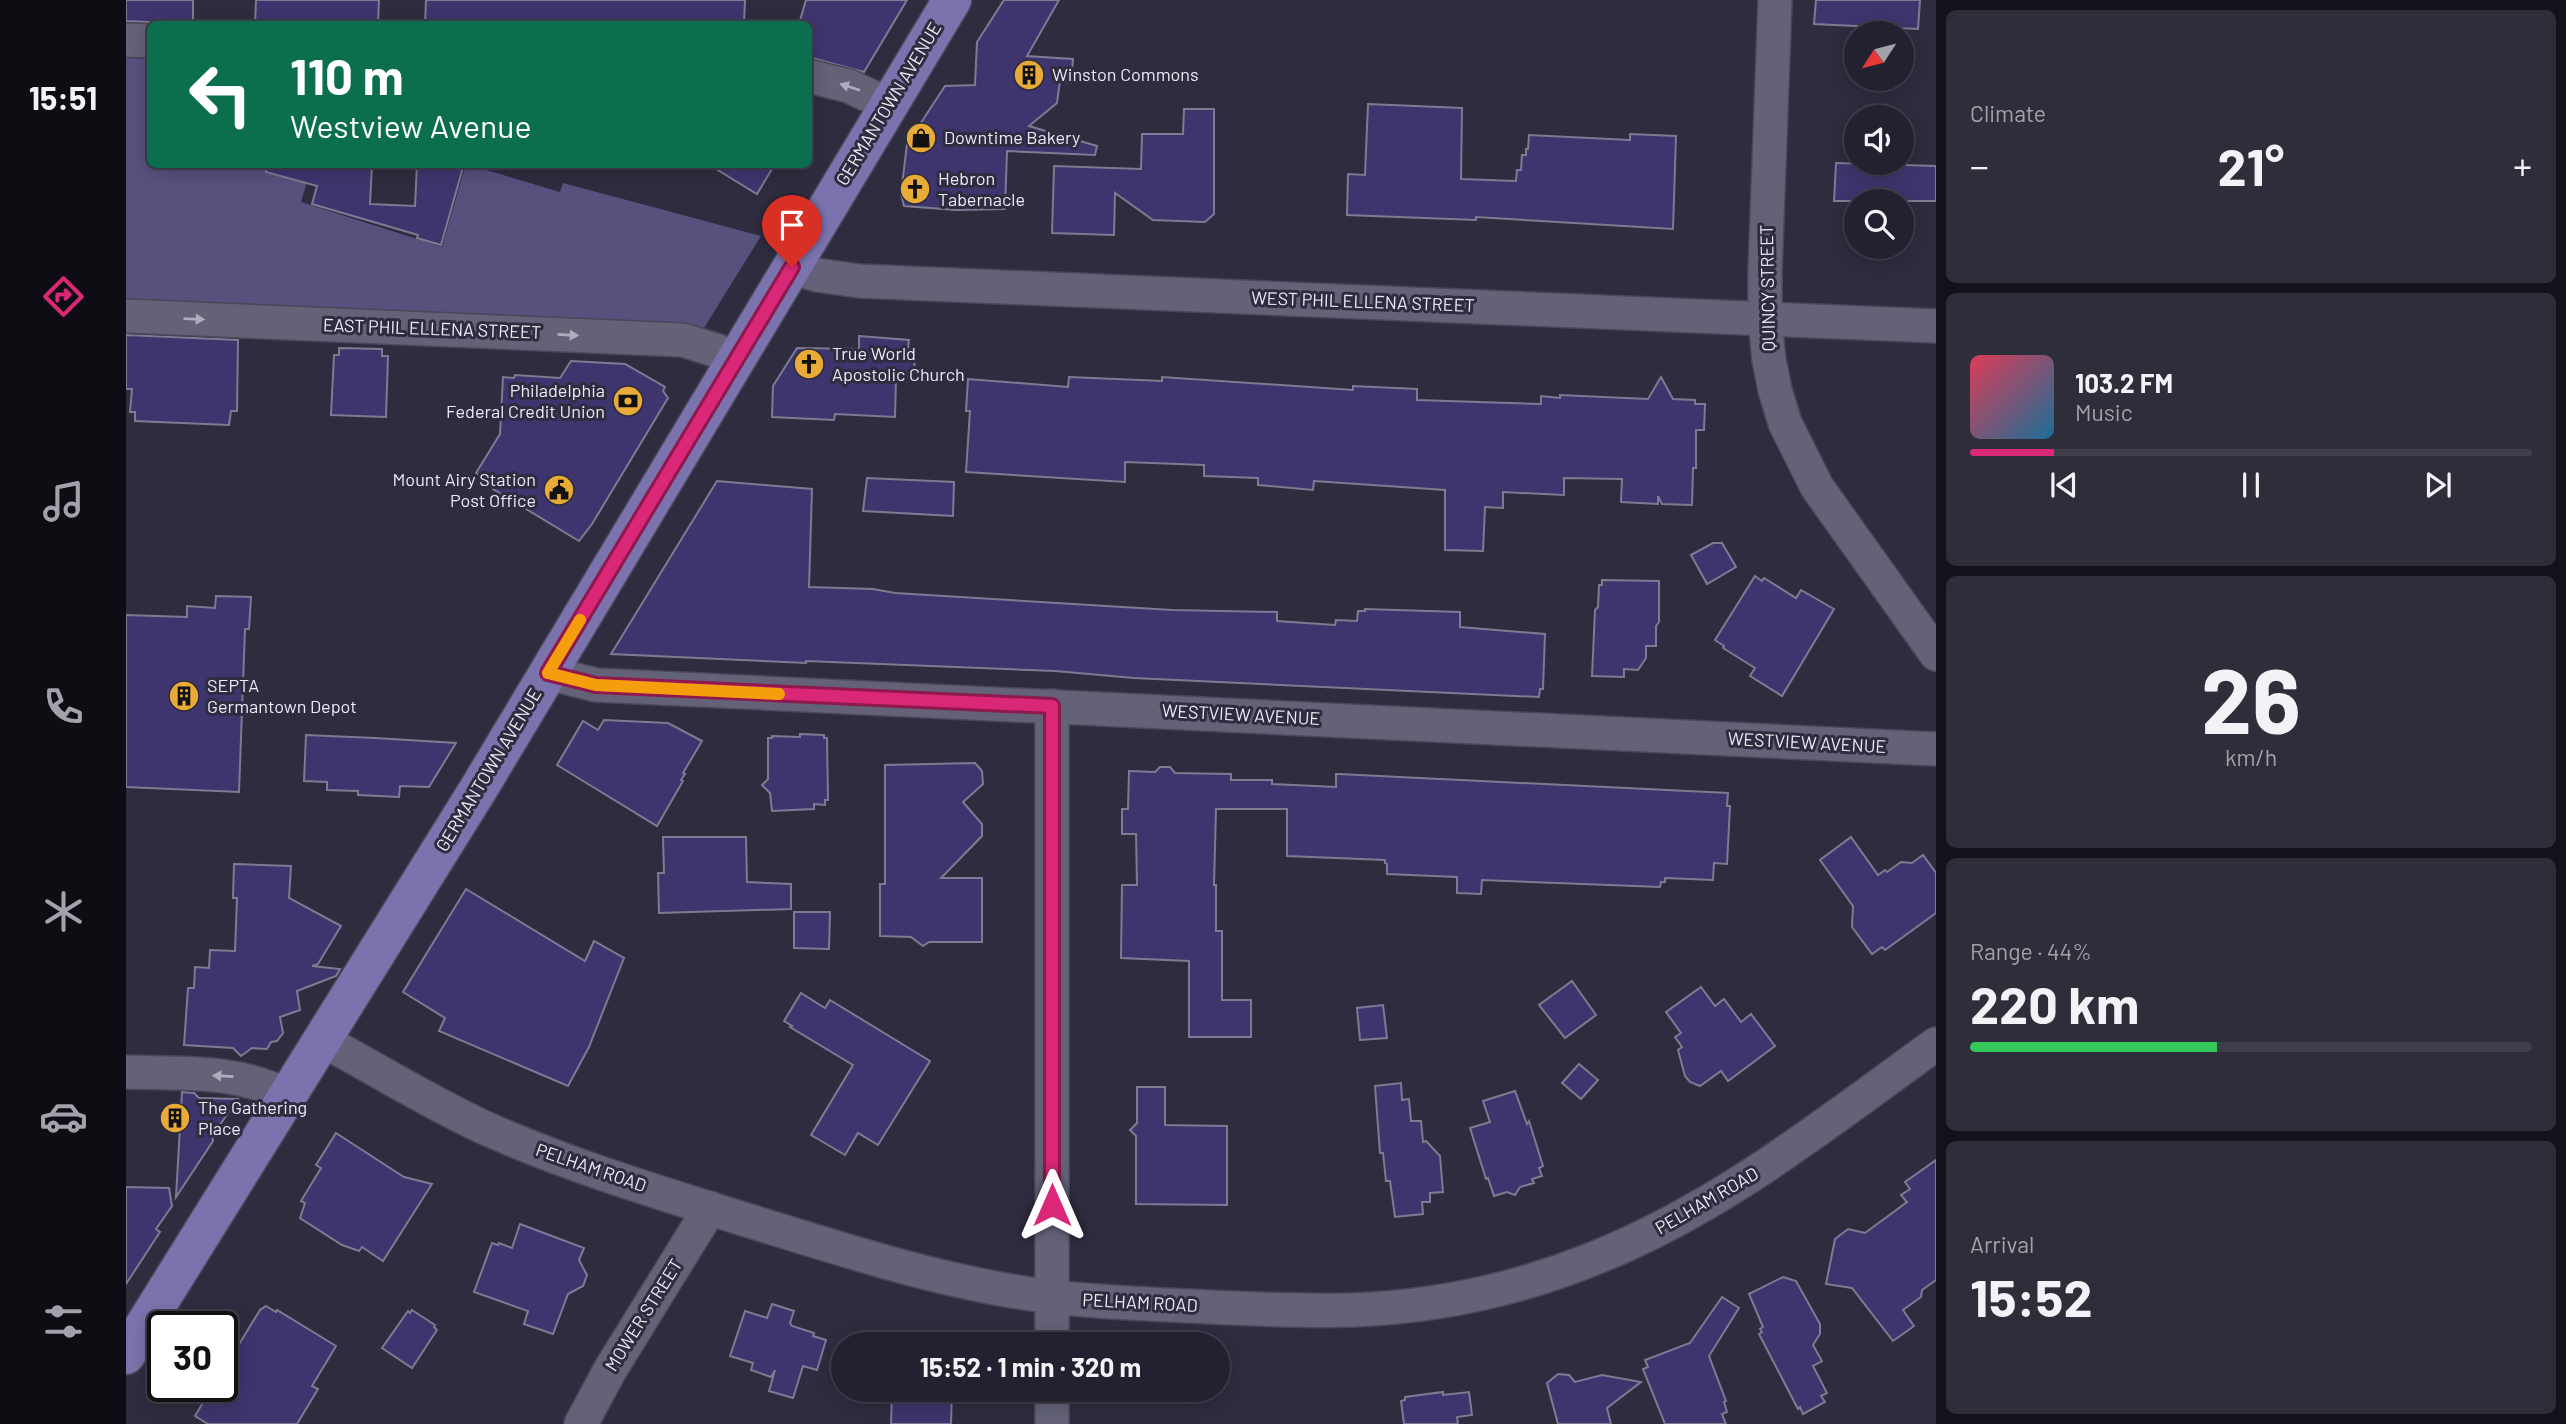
<!DOCTYPE html>
<html lang="en">
<head>
<meta charset="utf-8">
<style>
  :root { --surface:#22212f; --page:#2e2e3b; --text:#f1f3f6; --muted:#a2a3aa; --line:#3f3e4b; --accent:#db2777 }
  body { margin:0; font-family:Barlow,sans-serif; background:var(--page); color:var(--text); height:100vh; display:flex; flex-direction:column; font-size:26px; white-space:nowrap }
  * { box-sizing:border-box; margin:0 }
  p { font-size:23px; color:var(--muted) }
  .icon { flex:none; width:38px; height:38px; fill:none; stroke:currentColor; stroke-width:2; stroke-linecap:round; stroke-linejoin:round }
  .map { position:relative; flex:1; overflow:hidden }
  .side { display:flex; flex-direction:column; gap:10px; padding:10px; background:#13121a; width:630px }
  .side>* { flex:none }
  .banner { position:absolute; left:21px; top:21px; width:665px; height:147px; border-radius:10px; box-shadow:0 4px 18px #0003,0 0 0 2px var(--line); background:#0b6e4f; color:#fff; overflow:hidden }
  .needle { width:46px; rotate:234deg }
  .tools { position:absolute; left:1718px; top:21px; display:grid; gap:14px }
  .tools a { display:grid; place-items:center; width:70px; height:70px; border-radius:50%; background:var(--surface); box-shadow:0 4px 18px #0003,0 0 0 2px var(--line); font-size:35px }
  .speed { position:absolute; left:21px; top:1311px; display:flex; gap:14px; font-size:35px; font-weight:700; text-align:center }
  .speed>* { display:grid; place-content:center; width:91px; height:91px; border-radius:50%; background:var(--surface); box-shadow:0 4px 18px #0003,0 0 0 2px var(--line); line-height:1 }
  .speed .limit { border:4px solid #111; border-radius:10px; background:#fff; color:#111 }
  .pin { position:absolute; display:grid; place-items:center; width:60px; height:60px; color:#fff; margin:-72px -30px; border-radius:50% 50% 50% 0; rotate:-45deg; box-shadow:0 0 7px #0007 }
  .pin .icon { rotate:45deg }
  .me { position:absolute; width:77px; margin:-38px; rotate:0deg; stroke-linejoin:round; filter:drop-shadow(0 0 5px #0008) }
  .turn { display:flex; align-items:center; gap:24px; height:147px; padding:0 28px; font-size:32px }
  .turn .icon { width:91px; height:91px; stroke-width:2.5 }
  .turn b { display:block; font-size:49px; line-height:60px }
  .big { font-size:52px; font-weight:700; line-height:1.1 }
  .side .widget { flex:1; display:flex; flex-direction:column; justify-content:center; gap:10px; min-width:0; padding:0 24px; border-radius:10px; background:var(--page) }
  .side .dial { align-items:center; gap:0 }
  .dial b { font-size:91px; line-height:1 }
  .song { display:flex; align-items:center; gap:21px }
  .cover { width:84px; height:84px; border-radius:10px; background:linear-gradient(135deg,hsl(350 70% 55%),hsl(200 70% 35%)) }
  .played { height:7px; border-radius:4px; background:linear-gradient(90deg,var(--accent) 15%,var(--line) 15%) }
  .keys { display:flex; justify-content:space-around; direction:ltr }
  .heat { display:flex; justify-content:space-between; align-items:center; font-size:38px; direction:ltr }
  .charge { height:10px; border-radius:5px; background:linear-gradient(90deg,#34c759 44%,var(--line) 0) }
  .trip { position:absolute; left:705px; top:1332px; width:399px; height:70px; border-radius:35px; background:var(--surface); box-shadow:0 4px 18px #0003,0 0 0 2px var(--line); font-weight:700; line-height:70px; text-align:center }
  main { display:flex; flex:1; min-height:0 }
  .tabs { display:flex; flex-direction:column; width:126px; justify-content:space-around; align-items:center; background:#0e0d13; color:var(--muted) }
  .tabs .icon { width:49px; height:49px }
  .tabs .on { color:var(--accent) }
  .tabs b { font-size:32px; color:var(--text) }
  .map>svg:first-child { display:block }
  .green { fill:#57517e }
  .building { fill:#3f356e; stroke:#7d7b92; stroke-width:2 }
  .lines { fill:none; stroke-linecap:round; stroke-linejoin:round }
  .minor-casing { stroke:#494758; stroke-width:36 }
  .primary-casing { stroke:#494758; stroke-width:41 }
  .minor { stroke:#636278; stroke-width:33 }
  .primary { stroke:#7a73ad; stroke-width:38 }
  .oneway { fill:#aeadbe }
  .route-casing { stroke:#8e194d; stroke-width:18 }
  .route { stroke:#db2777; stroke-width:12 }
  .slow { stroke:#f59e0b; stroke-width:12 }
  .labels { text-anchor:middle; stroke-width:6; stroke-linejoin:round; paint-order:stroke }
  .poi-label { font-size:18px; fill:#ebeaf7; stroke:#2e2c3f; text-anchor:start }
  .street-label { font-size:18px; fill:#ebeaf7; stroke:#2e2c3f }
</style>
</head>
<body>
<main>
<nav class="tabs">
<b>15:51</b>
<svg class="icon on" aria-label="directions" viewBox="0 0 24 24"><path d="M12 3l9 9-9 9-9-9zM9 14v-3h6M13 9l2 2-2 2"/></svg>
<svg class="icon" aria-label="music" viewBox="0 0 24 24"><path d="M9 18V5l10-2v13"/><circle cx="6" cy="18" r="3"/><circle cx="16" cy="16" r="3"/></svg>
<svg class="icon" aria-label="phone" viewBox="0 0 24 24"><path d="M5 4h4l2 5-3 2q2 4 5 5l2-3 5 2v4C11 20 4 13 5 4z"/></svg>
<svg class="icon" aria-label="climate" viewBox="0 0 24 24"><path d="M12 3v18M4 7l16 10M4 17L20 7"/></svg>
<svg class="icon" aria-label="car" viewBox="0 0 24 24"><path d="M5 17H2v-5l4-1 3-4h7l3 4 3 1v5h-3M9 17h6M6 11h13"/><circle cx="7" cy="17" r="2"/><circle cx="17" cy="17" r="2"/></svg>
<svg class="icon" aria-label="filters" viewBox="0 0 24 24"><path d="M4 7h16M4 17h16"/><circle cx="9" cy="7" r="2"/><circle cx="15" cy="17" r="2"/></svg>
</nav>
<div class="map">
<svg width="1810" height="1424" viewBox="0 0 1810 1424">
  <rect width="100%" height="100%" fill="#2e2c3f"/>
  <path class="green" d="M0 58 24 59V164L186 165 175 202 316 247 340 164 434 192 437 183 635 236 578 328 0 302Z"/>
  <g class="building">
    <path d="M0 0H67V24L0 21Z"/>
    <path d="M130 0H253L252 24H129Z"/>
    <path d="M300 0H619L618 24H299Z"/>
    <path d="M680 0H781L738 72 682 57V24H673Z"/>
    <path d="M878 0H933L901 56 947 59 945 83 934 81 931 103 903 126 971 146 969 155 881 151 879 209 830 210 778 206 775 194 781 144 819 86 849 85 851 42Z"/>
    <path d="M1690 0H1794L1792 29 1688 24Z"/>
    <path d="M1242 104 1336 108 1335 179 1390 181 1391 170H1395L1396 155H1400V149H1402L1403 135 1504 140V134L1550 136 1547 229 1350 217V220L1221 215 1222 174 1239 175Z"/>
    <path d="M1058 109H1088V214L1079 222 1027 220 989 193 988 235 926 233 928 166 1015 169 1016 134H1057Z"/>
    <path d="M1710 163 1810 166V201H1708Z"/>
    <path d="M141 164H246L244 204 289 206 291 164H338L315 245 291 238 292 235 186 204 191 186 140 172Z"/>
    <path d="M582 164H649L631 194Z"/>
    <path d="M0 335 112 340 111 411H105L103 425 9 421V412H4L6 389H0Z"/>
    <path d="M733 336 783 340 782 349 789 358 788 370 777 381 770 380 769 417 709 414 708 420 646 417 647 386 671 348 733 349Z"/>
    <path d="M213 348 256 349V356H262L260 417 205 415 208 355H213Z"/>
    <path d="M445 361 499 364 539 387 537 391 542 398 466 524 453 541 367 489 369 485 350 473 374 434 377 377 388 378 389 375 434 378Z"/>
    <path d="M943 377 1036 381V377L1227 390V386L1291 389V400L1415 404V396L1434 398V395L1522 399 1535 377 1547 399 1569 400V404H1579L1578 430H1570V468H1567L1566 505 1536 504 1532 496V504L1495 502 1496 479 1438 478V495L1377 492V508L1359 507 1357 551 1319 550V490L1188 481 1187 490 1132 485V478L1078 476V465L999 462V482L840 472 844 411H840L842 379 942 387Z"/>
    <path d="M741 478 828 482 827 516 737 511Z"/>
    <path d="M591 481 686 489 683 587 747 589 769 593 1046 610 1151 612V621L1209 625 1210 620 1231 621 1232 611H1239V609L1334 612V627L1419 634 1417 689H1414L1413 697 1008 678 929 671 680 661V663L485 654Z"/>
    <path d="M1587 543H1596L1610 567 1581 584 1565 555Z"/>
    <path d="M1629 576 1636 581 1638 578 1670 598 1675 590 1708 609 1656 696 1624 676 1629 668 1597 648 1598 646 1589 640Z"/>
    <path d="M1476 580 1533 581V622L1530 626V646H1520V658L1512 670 1498 669V677L1466 676 1469 610 1472 607 1473 585H1476Z"/>
    <path d="M90 596 125 597 123 629H119L113 792 0 787V615L61 617V606L89 608Z"/>
    <path d="M478 720 542 723 576 741 557 773 559 774 555 780 557 781 531 826 431 765 457 721 472 730Z"/>
    <path d="M674 734 698 735V738H701L702 800H699V805L688 804V809L646 811 644 793 636 785 642 779V738H646V736L674 737Z"/>
    <path d="M180 735 249 738 330 743 303 787 274 786 273 797 232 795V791L201 790V782L178 781Z"/>
    <path d="M849 763 856 771 857 784 837 802 856 824V836L815 878H856V942H803L797 946 785 937 754 936V884H759V765Z"/>
    <path d="M1034 767H1044L1049 773 1105 774V780H1146V784L1210 787V774H1213L1602 793 1601 806H1604L1601 864 1588 863 1587 880 1539 878V882H1535L1534 887 1356 880 1355 894 1331 893V877L1261 874V864L1259 863V860L1161 856V809H1090L1088 885H1090V931H1096V1000H1125V1037H1063V961L995 958 996 885H1011L1010 834H996V809H1002L1003 771 1029 772Z"/>
    <path d="M537 837H620L621 882 665 884V909L533 913 532 873H538Z"/>
    <path d="M1725 837 1752 875 1759 870 1761 872 1775 862 1786 863 1797 855 1810 873V913L1759 950 1756 947 1746 954 1726 927 1727 906 1694 860Z"/>
    <path d="M108 864 165 866 163 898 215 926 192 964 186 966 214 969 210 976 171 991 174 1010 154 1017 157 1033 151 1041 145 1042 141 1049 126 1048 115 1056 107 1048 58 1045 62 988H68L69 967 83 968 84 950 109 951 111 898H107Z"/>
    <path d="M340 889 459 961 468 941 498 958 463 1047 442 1086 313 1031 319 1018 277 992Z"/>
    <path d="M668 912H704L703 949 668 948Z"/>
    <path d="M1446 981 1470 1015 1439 1038 1413 1005Z"/>
    <path d="M1575 987 1589 1006 1598 999 1615 1022 1625 1014 1649 1046 1602 1081 1595 1071 1574 1086 1564 1082 1559 1076 1552 1050 1556 1047 1549 1037 1555 1033 1540 1012Z"/>
    <path d="M675 993 699 1008 704 1000 804 1061 752 1145 732 1133 719 1155 685 1135 727 1065 664 1027 666 1026 658 1021Z"/>
    <path d="M1257 1005 1261 1038 1234 1040 1231 1008Z"/>
    <path d="M1453 1064 1472 1080 1455 1099 1436 1083Z"/>
    <path d="M1275 1083 1276 1100 1283 1099 1285 1121H1295L1297 1142 1300 1141 1314 1156 1317 1192 1304 1193V1202H1296L1297 1214 1269 1217 1264 1181H1260L1257 1153H1254L1249 1086Z"/>
    <path d="M1011 1087H1039V1125L1101 1126V1205L1010 1204V1136L1004 1130 1011 1123Z"/>
    <path d="M1389 1091 1401 1124 1403 1121 1417 1166 1413 1168 1416 1176 1406 1179 1408 1183 1394 1187 1389 1195 1381 1192 1368 1196 1362 1178 1360 1179 1344 1128 1364 1122 1357 1101Z"/>
    <path d="M56 1092 68 1093 73 1098 112 1099 86 1136 87 1141 50 1197Z"/>
    <path d="M210 1133 278 1177 306 1184 257 1261 236 1247 233 1251 216 1245 174 1218 179 1203 175 1201 195 1168 190 1165Z"/>
    <path d="M1810 1160V1280L1796 1290 1795 1297 1777 1310 1788 1326 1767 1341 1726 1288 1700 1284 1709 1239 1722 1229 1739 1233 1781 1202 1775 1195 1784 1189 1779 1182Z"/>
    <path d="M0 1187 43 1188 46 1206 30 1229 34 1232 0 1284Z"/>
    <path d="M394 1224 458 1248 453 1260 461 1275 457 1286 442 1294 427 1334 398 1324 402 1311 348 1292 366 1243 372 1245 373 1243 386 1248Z"/>
    <path d="M1657 1277 1670 1281 1694 1324V1334L1687 1345 1696 1361 1687 1366 1701 1393 1695 1396 1699 1402 1677 1414 1674 1407 1672 1409 1633 1334 1636 1332 1634 1329 1637 1327 1623 1294Z"/>
    <path d="M1596 1297 1613 1308 1583 1356 1600 1401 1598 1402 1601 1412 1596 1414 1600 1424H1539L1517 1369 1522 1367 1519 1360 1564 1343Z"/>
    <path d="M646 1304 668 1311 664 1323 666 1326 688 1333 687 1336 700 1340 691 1370 677 1366 667 1398 643 1391 649 1370 645 1377 625 1370 627 1363 604 1356 619 1311 641 1318Z"/>
    <path d="M140 1306 150 1312 151 1310 210 1346 186 1386 192 1389 171 1424H82L69 1416 87 1386H96V1372L134 1310Z"/>
    <path d="M286 1310 309 1325 308 1327 311 1330 286 1368 256 1348 282 1311 284 1313Z"/>
    <path d="M1432 1374 1443 1375 1449 1382 1476 1375 1515 1382 1481 1408 1485 1424H1432L1421 1383Z"/>
    <path d="M766 1390H826L825 1424H765Z"/>
    <path d="M1317 1392V1395L1343 1392 1346 1415 1331 1417 1332 1424H1278L1275 1401 1279 1400V1397Z"/>
  </g>
  <g class="lines">
    <g class="minor-casing">
      <g id="minor">
        <path d="M1649 0 1639 272V320L1643 360 1649 390 1659 423 1691 487 1810 654"/>
        <path d="M0 40 24 41"/>
        <path d="M682 76 723 86 763 105"/>
        <path d="M665 267 691 275 733 281 1810 326"/>
        <path d="M0 316 557 340 592 351 609 360"/>
        <path d="M422 673 470 685 1810 749"/>
        <path d="M926 706V1344"/>
        <path d="M196 1040C250 1069 301 1101 357 1127 439 1164 525 1190 611 1217 699 1244 789 1274 880 1290 940 1301 1001 1303 1062 1306 1116 1308 1172 1312 1227 1310 1308 1307 1389 1290 1464 1260 1592 1210 1699 1124 1810 1044"/>
        <path d="M0 1072C56 1074 111 1069 161 1096"/>
        <path d="M455 1424 484 1370 584 1208"/>
        <path d="M926 1424V1390"/>
      </g>
    </g>
    <g class="primary-casing">
      <path id="primary" d="M0 1355 353 788 826 0"/>
    </g>
    <use href="#minor" class="minor"/>
    <use href="#primary" class="primary"/>
  </g>
  <defs><path id="oneway-solid" d="M-6-.8H1V-3.2L6.5 0L1 3.2V.8H-6Z" transform="scale(1.75)"/></defs>
  <g class="oneway">
    <use href="#oneway-solid" transform="translate(724 87) rotate(-162)"/>
    <use href="#oneway-solid" transform="translate(68 319) rotate(2)"/>
    <use href="#oneway-solid" transform="translate(442 335) rotate(3)"/>
    <use href="#oneway-solid" transform="translate(97 1076) rotate(-177)"/>
  </g>
  <g class="lines">
    <g class="route-casing">
      <path id="route" d="M666 267 422 673 470 685 926 706V1205"/>
    </g>
    <use href="#route" class="route"/>
    <path class="slow" d="M454 620 422 673 470 685 653 694"/>
  </g>
  <defs>
    <g id="building-disc" transform="scale(1.575)"><circle r="9.5" fill="#e8ab37" stroke="#2e2c3f"/><path d="M-4-6H4V6H1V3H-1V6H-4ZM-2.5-4.3h1.7v1.8h-1.7ZM.8-4.3h1.7v1.8H.8ZM-2.5-1h1.7V.8h-1.7ZM.8-1h1.7V.8H.8Z" fill="#111"/></g>
    <g id="shop-disc" transform="scale(1.575)"><circle r="9.5" fill="#e8ab37" stroke="#2e2c3f"/><path d="M-5-2.5h2.3a2.7 3.5 0 0 1 5.4 0H5L5.5 6h-11ZM-1.5-2.5h3a1.5 2.3 0 0 0-3 0Z" fill="#111"/></g>
    <g id="church-disc" transform="scale(1.575)"><circle r="9.5" fill="#e8ab37" stroke="#2e2c3f"/><path d="M-1.2-6h2.4v3.5h3.3v2.4h-3.3V6h-2.4V-.1h-3.3v-2.4h3.3Z" fill="#111"/></g>
    <g id="bank-disc" transform="scale(1.575)"><circle r="9.5" fill="#e8ab37" stroke="#2e2c3f"/><path d="M-6-4H6V4H-6ZM0-2.3a2.3 2.3 0 1 0 0 4.6a2.3 2.3 0 1 0 0-4.6Z" fill="#111"/></g>
    <g id="civic-disc" transform="scale(1.575)"><circle r="9.5" fill="#e8ab37" stroke="#2e2c3f"/><path d="M-.6-6.5H3V-4.5H.6V-3L4-1V1h2V6H-6V1h2V-1L-.6-3ZM-1.2 2.5V6h2.4V2.5Z" fill="#111"/></g>
  </defs>
  <g fill-rule="evenodd">
    <use href="#building-disc" x="903" y="75"/>
    <use href="#shop-disc" x="795" y="138"/>
    <use href="#church-disc" x="789" y="189"/>
    <use href="#church-disc" x="683" y="364"/>
    <use href="#bank-disc" x="502" y="401"/>
    <use href="#civic-disc" x="433" y="490"/>
    <use href="#building-disc" x="58" y="696"/>
    <use href="#building-disc" x="49" y="1118"/>
  </g>
  <g class="labels">
    <g class="poi-label">
      <text x="926" y="81">Winston Commons</text>
      <text x="818" y="144">Downtime Bakery</text>
      <text x="812" y="185">Hebron<tspan x="812" dy="21">Tabernacle</tspan></text>
      <text x="706" y="360">True World<tspan x="706" dy="21">Apostolic Church</tspan></text>
      <text x="479" y="397" text-anchor="end">Philadelphia<tspan x="479" dy="21">Federal Credit Union</tspan></text>
      <text x="410" y="486" text-anchor="end">Mount Airy Station<tspan x="410" dy="21">Post Office</tspan></text>
      <text x="81" y="692">SEPTA<tspan x="81" dy="21">Germantown Depot</tspan></text>
      <text x="72" y="1114">The Gathering<tspan x="72" dy="21">Place</tspan></text>
    </g>
    <g class="street-label">
      <text transform="translate(763 104) rotate(-59)" y="6">GERMANTOWN AVENUE</text>
      <text transform="translate(1642 288) rotate(-91)" y="6">QUINCY STREET</text>
      <text transform="translate(1237 302) rotate(2)" y="6">WEST PHIL ELLENA STREET</text>
      <text transform="translate(306 329) rotate(2)" y="6">EAST PHIL ELLENA STREET</text>
      <text transform="translate(1115 715) rotate(3)" y="6">WESTVIEW AVENUE</text>
      <text transform="translate(1681 743) rotate(3)" y="6">WESTVIEW AVENUE</text>
      <text transform="translate(363 770) rotate(-59)" y="6">GERMANTOWN AVENUE</text>
      <text transform="translate(465 1168) rotate(19)" y="6">PELHAM ROAD</text>
      <text transform="translate(1581 1201) rotate(-30)" y="6">PELHAM ROAD</text>
      <text transform="translate(1014 1303) rotate(3)" y="6">PELHAM ROAD</text>
      <text transform="translate(518 1315) rotate(-58)" y="6">MOWER STREET</text>
    </g>
  </g>
</svg>
<div class="tools">
<a><svg class="needle" viewBox="-14 -14 28 28"><path d="M0-13l5 13h-10z" fill="#e53935"/><path d="M0 13l5-13h-10z" fill="#a2a3aa"/></svg></a>
<a><svg class="icon" aria-label="sound" viewBox="0 0 24 24"><path d="M4 9h4l5-4v14l-5-4H4zM17 9q2 3 0 6"/></svg></a>
<a><svg class="icon" aria-label="search" viewBox="0 0 24 24"><circle cx="10" cy="10" r="6"/><path d="M15 15l6 6"/></svg></a>
</div>
<div class="speed"><div class="limit">30</div></div>
<div class="pin" style="left:666px;top:267px;background:#d93025"><svg class="icon" aria-label="arrive" viewBox="0 0 24 24"><path d="M6 21V4h12l-3 4 3 4H6"/></svg></div>
<svg class="me" style="left:926px;top:1205px" viewBox="-20 -20 40 40"><path d="M0-17L14 15 0 8-14 15z" fill="#db2777" stroke="#fff" stroke-width="4"/></svg>
<div class="trip">15:52 · 1 min · 320 m</div>
<div class="banner">
<div class="turn"><svg class="icon" aria-label="left" viewBox="0 0 24 24"><path d="M17 20v-9H6M10 6l-5 5 5 5"/></svg><div><b>110 m</b>Westview Avenue</div></div>
</div>
</div>
<section class="side">
<div class="widget"><p>Climate</p>
<div class="heat"><a>−</a><b class="big">21°</b><a>+</a></div>
</div>
<div class="widget">
<div class="song"><i class="cover"></i><div><b>103.2 FM</b><p>Music</p></div></div>
<div class="played"></div>
<div class="keys"><svg class="icon" aria-label="previous" viewBox="0 0 24 24"><path d="M18 5L8 12l10 7zM5 5v14"/></svg><svg class="icon" aria-label="pause" viewBox="0 0 24 24"><path d="M8 5v14M16 5v14"/></svg><svg class="icon" aria-label="next" viewBox="0 0 24 24"><path d="M6 5l10 7-10 7zM19 5v14"/></svg></div>
</div>
<div class="widget dial"><b>26</b><p>km/h</p></div>
<div class="widget"><p>Range · 44%</p><b class="big">220 km</b><div class="charge"></div></div>
<div class="widget"><p>Arrival</p><b class="big">15:52</b></div>
</section>
</main>
</body>
</html>
